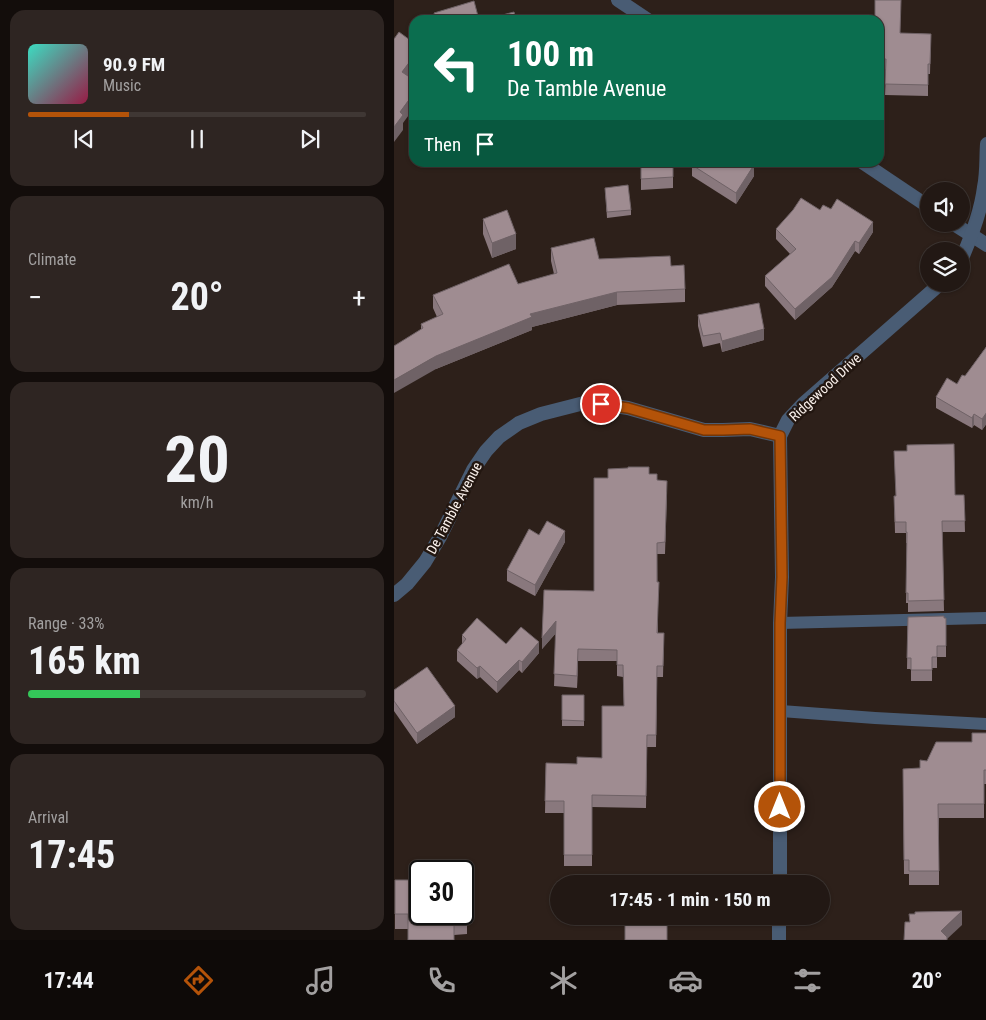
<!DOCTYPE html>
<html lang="en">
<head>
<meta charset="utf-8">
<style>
  :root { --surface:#221814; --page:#2e2522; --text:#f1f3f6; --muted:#a2a0a0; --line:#3f3734; --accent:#b45309 }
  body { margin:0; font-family:"Roboto Condensed",sans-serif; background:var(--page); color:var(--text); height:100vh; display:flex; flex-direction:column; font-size:19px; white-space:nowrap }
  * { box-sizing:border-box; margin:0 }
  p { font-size:16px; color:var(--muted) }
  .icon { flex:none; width:28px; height:28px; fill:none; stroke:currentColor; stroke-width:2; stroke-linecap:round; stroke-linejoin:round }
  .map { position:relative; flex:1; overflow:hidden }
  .drawer { display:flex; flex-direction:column; gap:10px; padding:10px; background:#130d0b; width:394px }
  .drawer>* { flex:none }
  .hud { position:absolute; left:15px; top:15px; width:475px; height:152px; border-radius:15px; box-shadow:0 1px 4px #0004,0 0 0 1px var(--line); background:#0b6e4f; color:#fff; overflow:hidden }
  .fabs { position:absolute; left:526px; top:182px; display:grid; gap:10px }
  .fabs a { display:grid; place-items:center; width:50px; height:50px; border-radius:50%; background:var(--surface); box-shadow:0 1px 4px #0004,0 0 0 1px var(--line); font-size:25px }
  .speed { position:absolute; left:15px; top:860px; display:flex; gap:10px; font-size:25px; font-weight:700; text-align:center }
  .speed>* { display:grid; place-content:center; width:65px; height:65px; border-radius:50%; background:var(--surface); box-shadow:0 1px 4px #0004,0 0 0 1px var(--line); line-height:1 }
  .speed .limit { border:2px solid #111; border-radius:8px; background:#fff; color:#111 }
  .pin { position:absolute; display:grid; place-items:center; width:42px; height:42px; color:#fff; margin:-21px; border:2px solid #fff; border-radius:50%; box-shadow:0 1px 5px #0007 }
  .me { position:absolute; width:55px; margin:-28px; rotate:0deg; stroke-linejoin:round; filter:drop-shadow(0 0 4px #0008) }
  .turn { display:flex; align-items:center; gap:18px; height:105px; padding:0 15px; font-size:22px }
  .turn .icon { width:65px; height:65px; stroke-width:2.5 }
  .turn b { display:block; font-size:35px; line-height:42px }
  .then { display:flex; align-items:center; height:48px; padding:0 15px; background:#0003; gap:10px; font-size:19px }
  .big { font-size:38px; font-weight:700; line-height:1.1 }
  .drawer .card { flex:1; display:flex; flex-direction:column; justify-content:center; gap:8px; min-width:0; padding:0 18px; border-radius:15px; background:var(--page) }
  .drawer .dial { align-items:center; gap:0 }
  .dial b { font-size:65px; line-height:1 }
  .song { display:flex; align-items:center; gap:15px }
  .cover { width:60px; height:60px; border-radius:8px; background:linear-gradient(135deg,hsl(170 70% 55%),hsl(340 70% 35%)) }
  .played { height:5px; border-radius:2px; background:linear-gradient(90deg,var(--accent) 30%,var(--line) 30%) }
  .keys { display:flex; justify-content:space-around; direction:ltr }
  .heat { display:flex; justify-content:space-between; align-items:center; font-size:28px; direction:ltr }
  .charge { height:8px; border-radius:4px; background:linear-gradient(90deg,#34c759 33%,var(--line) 0) }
  .trip { position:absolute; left:156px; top:875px; width:280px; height:50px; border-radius:25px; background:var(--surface); box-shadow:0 1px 4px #0004,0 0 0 1px var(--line); font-weight:700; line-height:50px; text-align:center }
  .tabs { display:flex; height:80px; justify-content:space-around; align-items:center; background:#0e0a08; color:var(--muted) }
  .tabs .icon { width:35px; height:35px }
  .tabs .selected { color:var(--accent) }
  .tabs b { font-size:22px; color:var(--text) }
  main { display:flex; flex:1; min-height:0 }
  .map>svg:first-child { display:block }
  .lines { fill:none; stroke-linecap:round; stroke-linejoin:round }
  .service { stroke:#495c74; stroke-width:12 }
  .minor { stroke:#495c74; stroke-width:14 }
  .wall { fill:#89787d }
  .shaded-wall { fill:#6f6266 }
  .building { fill:#9f8c91; stroke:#6f6266 }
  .route-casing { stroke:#753606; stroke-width:12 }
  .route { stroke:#b45309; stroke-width:9 }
  .labels { text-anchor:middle; stroke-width:5; stroke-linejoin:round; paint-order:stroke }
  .street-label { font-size:14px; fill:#fbf2ed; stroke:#231711 }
</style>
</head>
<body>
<main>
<section class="drawer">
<div class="card">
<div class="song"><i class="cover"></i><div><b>90.9 FM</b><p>Music</p></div></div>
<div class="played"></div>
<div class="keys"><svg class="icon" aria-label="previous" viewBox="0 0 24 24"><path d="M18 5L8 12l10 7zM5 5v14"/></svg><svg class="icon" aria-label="pause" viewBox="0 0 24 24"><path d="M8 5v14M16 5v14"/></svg><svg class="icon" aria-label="next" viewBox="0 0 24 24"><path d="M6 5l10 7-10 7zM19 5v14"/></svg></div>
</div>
<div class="card"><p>Climate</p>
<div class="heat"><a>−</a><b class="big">20°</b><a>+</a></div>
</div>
<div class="card dial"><b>20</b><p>km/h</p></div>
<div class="card"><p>Range · 33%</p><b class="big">165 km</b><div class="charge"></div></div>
<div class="card"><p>Arrival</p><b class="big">17:45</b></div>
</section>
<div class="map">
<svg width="593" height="940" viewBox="0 0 593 940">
  <rect width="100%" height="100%" fill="#2d201a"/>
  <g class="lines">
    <g class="service">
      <path d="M386 623 593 618"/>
      <path d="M387 711 481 718 593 724"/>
    </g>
    <g class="minor">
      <path d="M224 0 254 20"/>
      <path d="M468 162 535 207"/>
      <path d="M560 224 593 245"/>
      <path d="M568 258C578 235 587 212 590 187 593 173 592 158 593 144"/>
      <path d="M0 595 13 584 31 562 46 537 79 470 92 451 105 437 125 423 147 414 194 402 234 408 310 430H329L356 429 386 436"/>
      <path d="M386 884V623L388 577 386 436 394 420 409 404 546 284"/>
      <path d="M385 940V916"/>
    </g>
  </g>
  <g class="wall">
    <path d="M481 16 507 33 537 34 536 74H534V96L491 95 492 69H485V20Z"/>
    <path d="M247 162H279V188L247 190Z"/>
    <path d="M298 165 360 176 342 204 298 176Z"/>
    <path d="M211 188 237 210V215L213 218Z"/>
    <path d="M437 209 479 232 465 254 461 251 438 287 401 320 371 286V276L396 254 382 239V229Z"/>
    <path d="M89 219 122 249 98 258 89 234Z"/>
    <path d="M157 248 205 259 277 266 291 289V302L223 305 138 327V330L42 369 27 329V324L43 317 39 308V295L124 284 160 274 157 261Z"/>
    <path d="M304 315 370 340 328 352 326 343 309 347 304 326Z"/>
    <path d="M593 346V423L588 430 580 425 578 428 542 408V397L563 384 571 376Z"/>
    <path d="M255 474 263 480 273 493 271 554H263L264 633H270L269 677H263L262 747H253L252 808 198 807V866H170V813H151L152 763 183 764 208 758 230 706 229 677 223 676V661H184L183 688 160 686 162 633 148 649V638L200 591 214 478Z"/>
    <path d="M570 495 571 532H548L550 611 514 612V603H512L513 543H512V533H501L500 496Z"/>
    <path d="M145 535 171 542 141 596 113 581V570Z"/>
    <path d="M514 617 552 618V657H543V668H538V681H517V669H513Z"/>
    <path d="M68 635 112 644 145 653 128 673 125 670 103 693 86 677 83 679 63 661V650L68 644Z"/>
    <path d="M0 690 61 717 23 744 0 711Z"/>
    <rect x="168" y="695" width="22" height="31"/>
    <path d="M593 733V784H590V818H545V885H515V874H510L509 769 526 768 533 761 578 742Z"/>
    <path d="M1 880 73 881V934L60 935 14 929H1Z"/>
  </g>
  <g class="shaded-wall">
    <path d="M20 56V71L8 87V72Z"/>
    <path d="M20 93V108L9 123V130L0 142V127L6 112Z"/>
    <path d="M360 165V176L342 204V193Z"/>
    <path d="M479 222V232L465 254V243Z"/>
    <path d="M122 234V249L98 258V243Z"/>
    <path d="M461 241V251L438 287 401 320V309Z"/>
    <path d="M223 292V305L138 327V330L42 369 0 393V380L42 356 136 314Z"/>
    <path d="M370 329V340L328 352V341Z"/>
    <path d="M593 412V423L588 430V419Z"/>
    <path d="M580 414V425L578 428V418Z"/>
    <path d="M171 531V542L141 596V585Z"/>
    <path d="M162 621V633L148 649V638Z"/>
    <path d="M145 642V653L128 673V662Z"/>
    <path d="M184 649V661L183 688V676Z"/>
    <path d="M125 660V670L103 693V682Z"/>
    <path d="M86 666V677L83 679V668Z"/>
    <path d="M61 706V717L23 744V733Z"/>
    <path d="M568 911V925L552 940 547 931Z"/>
  </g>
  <g class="building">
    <path d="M481 0H507L506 33 537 34 536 64H534V85L491 84 492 59H485V20H427V15L481 16Z"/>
    <path d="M80 1 85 20H42L40 13Z"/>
    <path d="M120 12 122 20H89Z"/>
    <path d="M138 18V20H128Z"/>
    <path d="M5 32 20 43V56L8 72 20 80V93L6 112 9 115 0 127V39Z"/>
    <path d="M247 162H279V177L247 179Z"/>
    <path d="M300 162H356L360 165 342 193 298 165Z"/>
    <path d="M234 185 237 210 213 212 211 188Z"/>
    <path d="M407 198 426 210 429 205 437 209 443 199 479 222 465 243 461 241 438 277 401 309 371 276 402 249 382 229 399 210Z"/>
    <path d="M113 210 122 234 98 243 89 219Z"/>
    <path d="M200 238 205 259 276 256 277 266 290 265 291 289 223 292 136 314 138 317 42 356 0 380V346L29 328 27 324 49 314 39 295 115 264 124 284 163 273 157 248Z"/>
    <path d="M365 303 370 329 328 341 326 333 309 336 304 315Z"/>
    <path d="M593 346V412L588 419 580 414 578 418 542 397 553 378 563 384 568 375 571 376Z"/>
    <path d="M560 444 561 495H570L571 521H548L550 600 514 601V593H512L513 532H512V522H501L500 496H502L500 451H513V445Z"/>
    <path d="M234 467H255V474H263V480L273 481 271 542 263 543V582H265L263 633H270L269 666H263L262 735H253L252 796 198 795V855H170V801H151L152 763 183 764V757L208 758V706H230L229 665H223V650L184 649 183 676 160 674 162 621 148 638 150 590 200 591V478H214V469L234 468Z"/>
    <path d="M153 521 171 531 141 585 113 570 135 529 145 535Z"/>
    <path d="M550 616V618H552V646H543V657H538V670H517V658H513L514 617Z"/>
    <path d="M83 618 112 644 127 627 145 642 128 662 125 660 103 682 86 666 83 668 63 650 72 639 68 635Z"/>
    <path d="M33 667 61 706 23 733 0 701V690Z"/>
    <path d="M168 695H190V721L168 720Z"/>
    <path d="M578 733H593V770H590V804H544L545 871H515V860H510L509 769 526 768V760L533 761 542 742H578Z"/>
    <path d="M1 880H26V914H69V881H73V919H60V940H14V914H1Z"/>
    <path d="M568 911 547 931 553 937V940H510L511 922H516L515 914H521V912Z"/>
    <rect x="231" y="916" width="42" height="24"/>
  </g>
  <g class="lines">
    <g class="route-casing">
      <path id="route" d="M207 404 234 408 310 430H329L356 429 386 436 388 577 386 623V807"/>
    </g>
    <use href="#route" class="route"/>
  </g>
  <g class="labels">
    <g class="street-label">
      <text transform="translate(431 387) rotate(-43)" y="5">Ridgewood Drive</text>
      <text transform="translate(60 508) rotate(-62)" y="5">De Tamble Avenue</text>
    </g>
  </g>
</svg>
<div class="fabs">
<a><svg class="icon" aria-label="sound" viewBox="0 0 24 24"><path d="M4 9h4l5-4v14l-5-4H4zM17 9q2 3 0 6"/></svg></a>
<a><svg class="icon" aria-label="layers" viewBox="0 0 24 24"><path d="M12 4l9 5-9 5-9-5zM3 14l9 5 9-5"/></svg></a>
</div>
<div class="speed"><div class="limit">30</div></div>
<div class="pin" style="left:207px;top:404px;background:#d93025"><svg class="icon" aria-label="arrive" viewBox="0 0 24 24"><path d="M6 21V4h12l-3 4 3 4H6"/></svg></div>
<svg class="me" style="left:386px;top:807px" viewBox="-20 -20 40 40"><circle r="17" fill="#b45309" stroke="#fff" stroke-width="3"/><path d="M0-11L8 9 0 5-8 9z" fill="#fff"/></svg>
<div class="trip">17:45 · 1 min · 150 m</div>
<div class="hud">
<div class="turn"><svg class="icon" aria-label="left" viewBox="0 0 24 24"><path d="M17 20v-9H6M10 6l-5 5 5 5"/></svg><div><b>100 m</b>De Tamble Avenue</div></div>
<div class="then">Then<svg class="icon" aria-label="arrive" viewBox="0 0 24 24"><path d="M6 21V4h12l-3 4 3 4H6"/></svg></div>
</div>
</div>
</main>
<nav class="tabs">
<b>17:44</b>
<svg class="icon selected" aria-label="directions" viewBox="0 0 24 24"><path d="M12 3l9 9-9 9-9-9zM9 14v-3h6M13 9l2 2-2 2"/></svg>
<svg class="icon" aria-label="music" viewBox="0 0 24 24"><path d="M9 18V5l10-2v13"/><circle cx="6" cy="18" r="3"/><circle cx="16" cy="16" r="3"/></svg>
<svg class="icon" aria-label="phone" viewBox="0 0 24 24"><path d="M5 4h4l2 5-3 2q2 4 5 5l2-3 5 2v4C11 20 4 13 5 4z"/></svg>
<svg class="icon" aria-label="climate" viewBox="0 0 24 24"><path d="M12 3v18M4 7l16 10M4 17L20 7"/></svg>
<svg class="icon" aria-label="car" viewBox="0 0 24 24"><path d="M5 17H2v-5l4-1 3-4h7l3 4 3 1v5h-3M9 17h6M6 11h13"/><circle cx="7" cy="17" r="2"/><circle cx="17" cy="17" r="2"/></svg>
<svg class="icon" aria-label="filters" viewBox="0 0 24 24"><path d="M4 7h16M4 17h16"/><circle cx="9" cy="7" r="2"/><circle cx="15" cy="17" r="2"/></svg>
<b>20°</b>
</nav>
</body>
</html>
